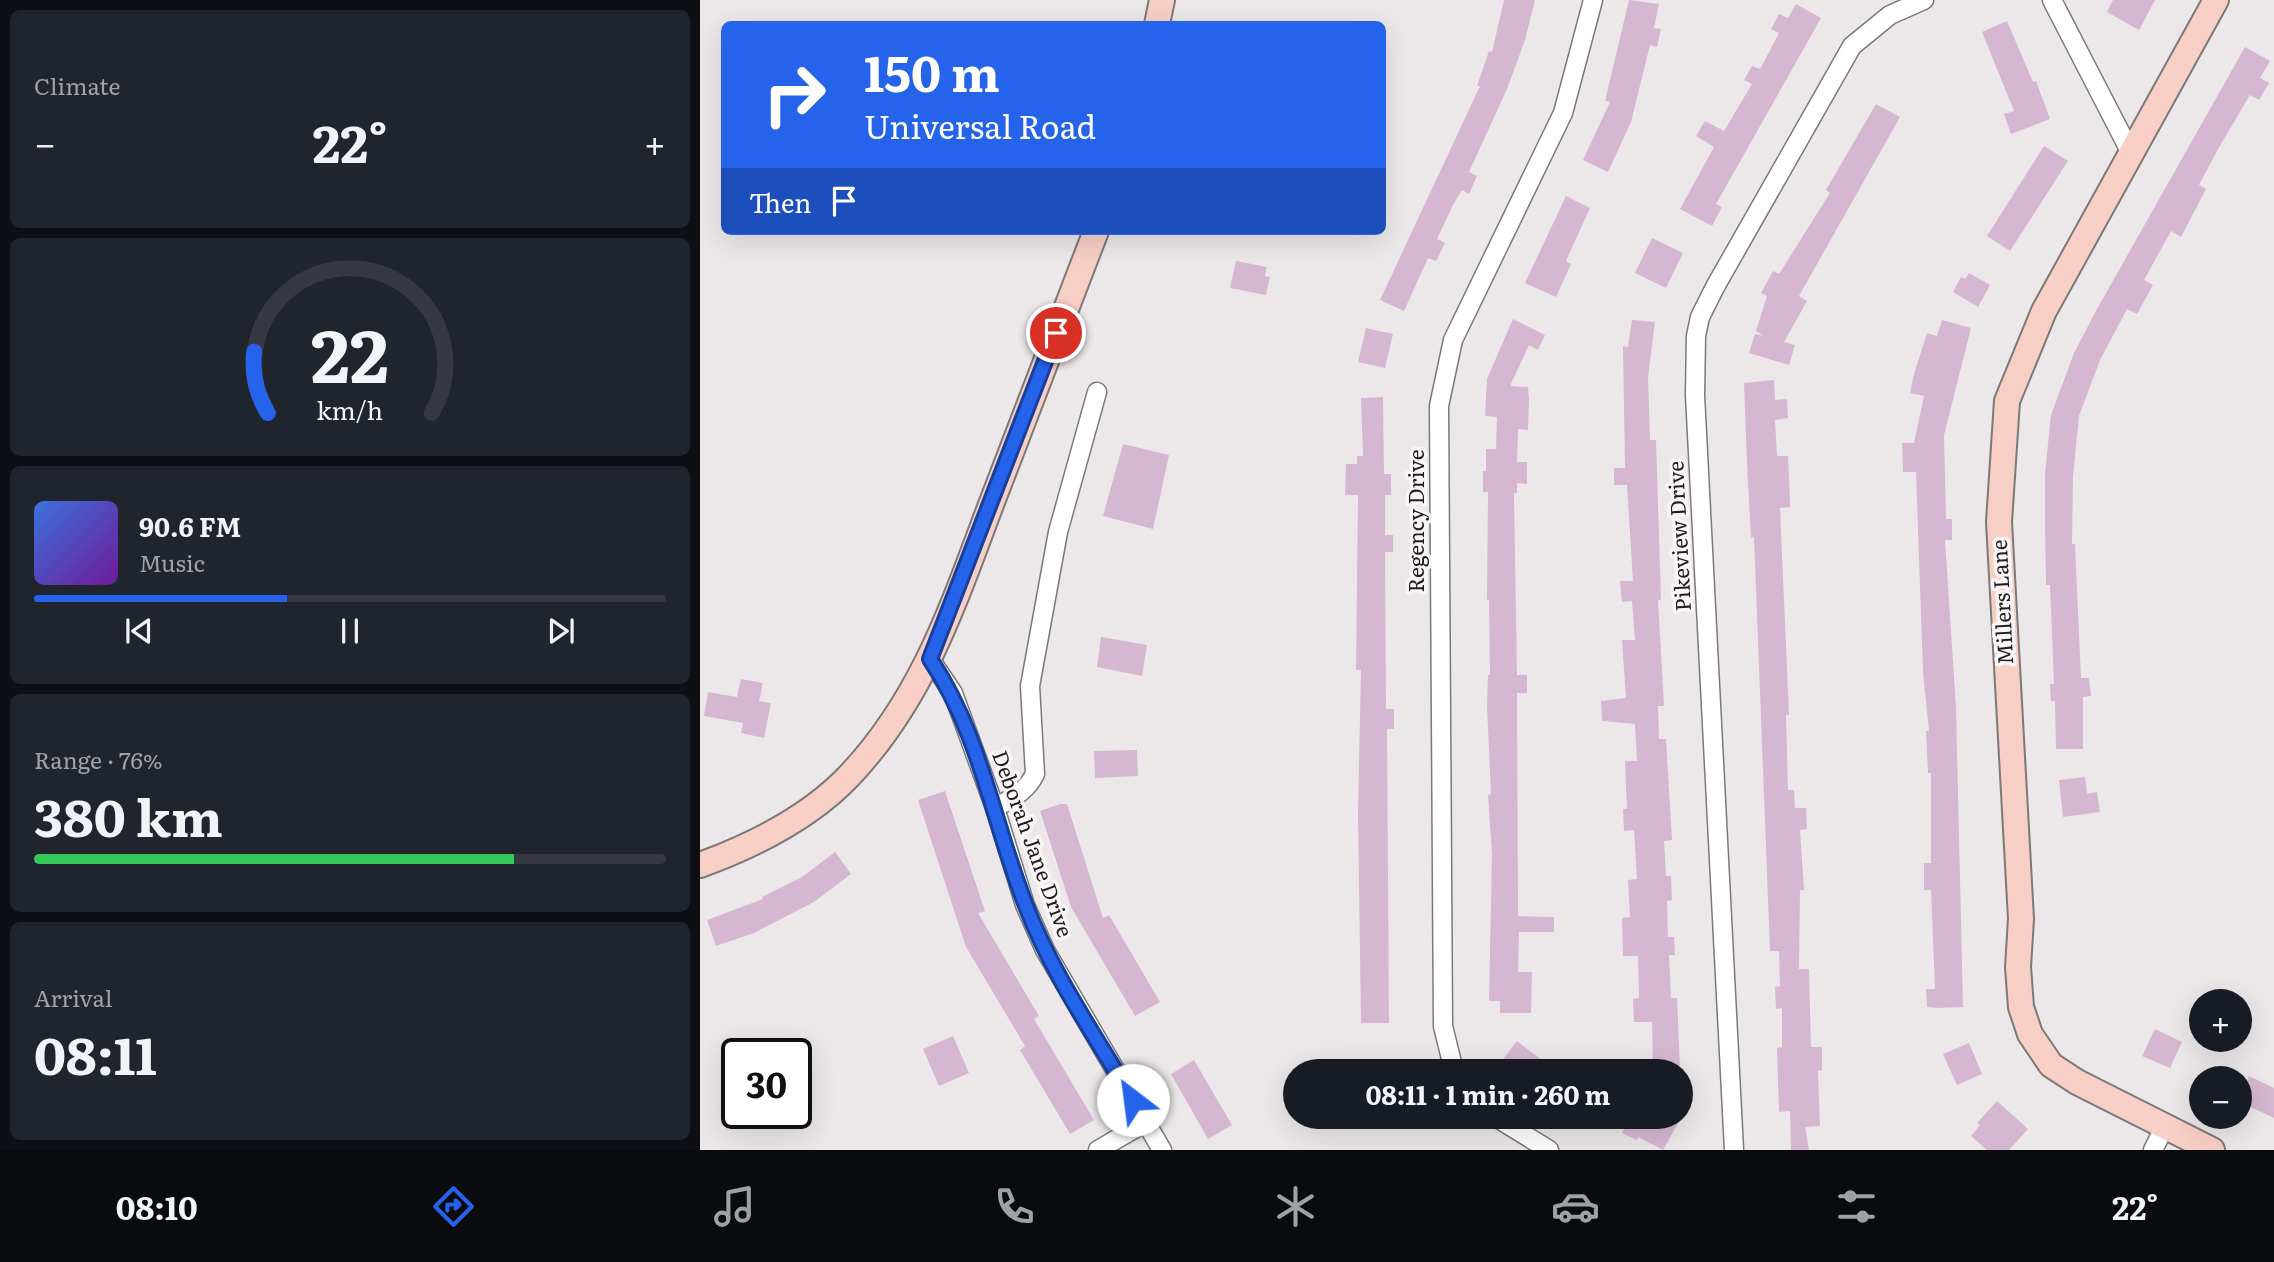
<!DOCTYPE html>
<html lang="en">
<head>
<meta charset="utf-8">
<style>
  :root { --surface:#171b24; --page:#20242c; --text:#f1f3f6; --muted:#9ea1a6; --line:#363941; --accent:#2563eb }
  body { margin:0; font-family:Literata,serif; background:var(--page); color:var(--text); height:100vh; display:flex; flex-direction:column; font-size:26px; white-space:nowrap }
  * { box-sizing:border-box; margin:0 }
  p { font-size:23px; color:var(--muted) }
  .icon { flex:none; width:38px; height:38px; fill:none; stroke:currentColor; stroke-width:2; stroke-linecap:round; stroke-linejoin:round }
  .map { position:relative; flex:1; overflow:hidden }
  .drawer { display:flex; flex-direction:column; gap:10px; padding:10px; background:#0d0f14; width:700px }
  .drawer>* { flex:none }
  .hud { position:absolute; left:21px; top:21px; width:665px; height:214px; border-radius:10px; box-shadow:0 7px 28px #0002; background:#2563eb; color:#fff; overflow:hidden }
  .fabs { position:absolute; left:1489px; top:989px; display:grid; gap:14px }
  .fabs a { display:grid; place-items:center; width:63px; height:63px; border-radius:50%; background:var(--surface); box-shadow:0 7px 28px #0002; font-size:35px }
  .speed { position:absolute; left:21px; top:1038px; display:flex; gap:14px; font-size:35px; font-weight:700; text-align:center }
  .speed>* { display:grid; place-content:center; width:91px; height:91px; border-radius:50%; background:var(--surface); box-shadow:0 7px 28px #0002; line-height:1 }
  .speed .limit { border:4px solid #111; border-radius:10px; background:#fff; color:#111 }
  .pin { position:absolute; display:grid; place-items:center; width:60px; height:60px; color:#fff; margin:-30px; border:4px solid #fff; border-radius:50%; box-shadow:0 2px 7px #0007 }
  .me { position:absolute; width:77px; margin:-38px; rotate:330deg; stroke-linejoin:round; filter:drop-shadow(0 0 5px #0008) }
  .turn { display:flex; align-items:center; gap:24px; height:147px; padding:0 28px; font-size:32px }
  .turn .icon { width:91px; height:91px; stroke-width:2.5 }
  .turn b { display:block; font-size:49px; line-height:60px }
  .then { display:flex; align-items:center; height:66px; padding:0 28px; background:#0003; gap:14px; font-size:26px }
  .big { font-size:52px; font-weight:700; line-height:1.1 }
  .drawer .card { flex:1; display:flex; flex-direction:column; justify-content:center; gap:10px; min-width:0; padding:0 24px; border-radius:10px; background:var(--page) }
  .drawer .dial { align-items:center; gap:0 }
  .dial svg { height:182px; overflow:visible; fill:none; stroke:var(--line); stroke-width:7; stroke-linecap:round; text-anchor:middle }
  .dial text { fill:var(--text); stroke:none }
  .song { display:flex; align-items:center; gap:21px }
  .cover { width:84px; height:84px; border-radius:10px; background:linear-gradient(135deg,hsl(220 70% 55%),hsl(280 70% 35%)) }
  .played { height:7px; border-radius:4px; background:linear-gradient(90deg,var(--accent) 40%,var(--line) 40%) }
  .keys { display:flex; justify-content:space-around; direction:ltr }
  .heat { display:flex; justify-content:space-between; align-items:center; font-size:38px; direction:ltr }
  .charge { height:10px; border-radius:5px; background:linear-gradient(90deg,#34c759 76%,var(--line) 0) }
  .trip { position:absolute; left:583px; top:1059px; width:410px; height:70px; border-radius:35px; background:var(--surface); box-shadow:0 7px 28px #0002; font-weight:700; line-height:70px; text-align:center }
  .tab-bar { display:flex; height:112px; justify-content:space-around; align-items:center; background:#090b0e; color:var(--muted) }
  .tab-bar .icon { width:49px; height:49px }
  .tab-bar .active { color:var(--accent) }
  .tab-bar b { font-size:32px; color:var(--text) }
  main { display:flex; flex:1; min-height:0 }
  .map>svg:first-child { display:block }
  .building { fill:#d6b7d2 }
  .lines { fill:none; stroke-linecap:round; stroke-linejoin:round }
  .street-casing { stroke:#7c7979; stroke-width:21 }
  .secondary-casing { stroke:#7c7979; stroke-width:28 }
  .street { stroke:#fff; stroke-width:18 }
  .secondary { stroke:#f8cfc5; stroke-width:24 }
  .route-casing { stroke:#184099; stroke-width:18 }
  .route { stroke:#2563eb; stroke-width:12 }
  .labels { text-anchor:middle; stroke-width:7; stroke-linejoin:round; paint-order:stroke }
  .street-label { font-size:21px; fill:#1f1d1e; stroke:#f9f5f6 }
</style>
</head>
<body>
<main>
<section class="drawer">
<div class="card"><p>Climate</p>
<div class="heat"><a>−</a><b class="big">22°</b><a>+</a></div>
</div>
<div class="card dial"><svg viewBox="0 0 100 80">
<path d="M14 69A42 42 0 1 1 86 69"/>
<path d="M14 69A42 42 0 0 1 8 42" stroke="#2563eb"/>
<text x="50" y="56" font-size="32" font-weight="700">22</text>
<text x="50" y="72" font-size="11">km/h</text>
</svg></div>
<div class="card">
<div class="song"><i class="cover"></i><div><b>90.6 FM</b><p>Music</p></div></div>
<div class="played"></div>
<div class="keys"><svg class="icon" aria-label="previous" viewBox="0 0 24 24"><path d="M18 5L8 12l10 7zM5 5v14"/></svg><svg class="icon" aria-label="pause" viewBox="0 0 24 24"><path d="M8 5v14M16 5v14"/></svg><svg class="icon" aria-label="next" viewBox="0 0 24 24"><path d="M6 5l10 7-10 7zM19 5v14"/></svg></div>
</div>
<div class="card"><p>Range · 76%</p><b class="big">380 km</b><div class="charge"></div></div>
<div class="card"><p>Arrival</p><b class="big">08:11</b></div>
</section>
<div class="map">
<svg width="1574" height="1150" viewBox="0 0 1574 1150">
  <rect width="100%" height="100%" fill="#ece8e9"/>
  <g class="building">
    <path d="M804 0H835L825 40 807 89 769 172 777 176 769 194 762 190 753 205 737 239 745 243 736 261 728 258 704 311 680 300 780 86H777L789 51 792 52Z"/>
    <path d="M929 0 959 4 954 28 961 29 957 47 950 45 931 122 908 172 883 160 910 102 905 101Z"/>
    <path d="M1413 0H1455L1439 30 1407 12Z"/>
    <path d="M1096 4 1121 18 1016 204 1022 207 1012 226 980 209 1014 147 996 136 1005 121 1024 131 1052 84 1044 80 1052 66 1060 69 1076 39 1079 33 1071 29 1079 14 1088 18Z"/>
    <path d="M1307 21 1333 82 1336 81 1350 119 1311 134 1304 114 1314 111 1282 32Z"/>
    <path d="M1545 47 1570 61 1560 78 1569 83 1559 100 1550 95 1518 149 1499 185 1506 189 1481 237 1471 231 1444 280 1453 285 1437 314 1427 309 1400 360 1379 416 1373 476 1372 544H1375L1381 678H1389L1391 696 1383 697V749H1356L1355 701H1351L1350 684H1354L1350 585H1346L1345 526V473L1351 415 1374 353 1397 309Z"/>
    <path d="M1176 104 1200 117 1099 296 1107 301 1084 342 1095 345 1089 365 1049 353 1055 334 1064 336 1056 331 1067 296 1061 293 1073 271 1079 274 1130 193 1126 190Z"/>
    <path d="M1344 146 1368 161 1310 251 1287 236Z"/>
    <path d="M866 196 890 208 866 261 871 264 856 297 825 283Z"/>
    <path d="M952 238 983 253 966 288 935 273Z"/>
    <path d="M536 261 567 267 565 276 570 277 566 295 530 288Z"/>
    <path d="M1269 273 1290 285 1278 307 1253 292 1261 277 1265 279Z"/>
    <path d="M813 319 845 335 838 350 829 345 810 386 828 387 829 399 828 430 818 429 817 462H827V484L817 483V493H814L817 675H827V693H817L818 916 854 917V932H819L818 972H832L831 1013H800V1001H789L792 854 788 795 791 794 787 706 788 675H790L789 600H787L788 492H783V471H786V449H796L797 417 785 416 787 379Z"/>
    <path d="M932 320 955 322 948 377 950 440H956L961 600H958L964 706H958L959 739H966L970 807 972 840 964 841 966 876H971L972 900 967 901 968 937H974L975 955H969L971 998H977L980 1071H953L952 1022H934L933 999 939 998 938 956H923L922 918 930 917 928 880 937 879 934 830 924 831 923 809H927L925 761H937L935 724 902 721 901 701 926 698 922 640H935L932 601 922 602 920 581H933L927 485H914V468H925L923 346 928 347Z"/>
    <path d="M1242 320 1271 328 1244 435 1246 519H1252V540H1245L1256 707 1263 1007 1237 1008 1227 1007 1226 989H1235L1231 890H1224V863H1231V773H1228L1226 731H1229L1223 672 1216 472H1203L1202 443H1214L1224 396 1210 393 1214 374 1227 333 1237 336Z"/>
    <path d="M666 328 693 334 685 368 658 362Z"/>
    <path d="M1074 380 1075 400 1087 399 1088 418 1075 420 1077 456H1088L1089 476 1090 507 1080 508 1089 715H1086L1088 790H1094L1095 808H1106L1107 829 1100 830 1104 890H1100L1099 969H1109L1111 1047H1122V1070L1118 1071 1120 1126 1105 1127 1109 1150H1091L1090 1111 1079 1112 1077 1048 1082 1047V1008L1076 1009 1075 987 1080 986 1079 951H1070L1054 537 1051 538 1047 464 1044 383Z"/>
    <path d="M683 397 684 474H691V495H685V535H693V552H685L686 709H694V729H687L689 1023H661L658 813 661 670H656L658 495H645L646 464H657V456H663L661 398Z"/>
    <path d="M423 444 469 455 453 529 403 516Z"/>
    <path d="M401 637 447 645 442 676 397 667Z"/>
    <path d="M41 679 63 683 59 701 71 703 64 738 41 733 43 723 4 716 8 692 37 697Z"/>
    <path d="M437 750 438 776 395 778 394 751Z"/>
    <path d="M1385 777 1387 794 1397 792 1400 812 1363 817 1359 780Z"/>
    <path d="M245 791 285 911 278 913 339 1016 334 1019 394 1120 370 1134 320 1050 325 1046 266 947 218 800Z"/>
    <path d="M360 804H367L403 918 409 915 460 1002 435 1016 371 907 340 811Z"/>
    <path d="M135 852 151 874 114 902 54 933 16 946 7 920 63 899 62 897 102 877Z"/>
    <path d="M1455 1029 1482 1042 1470 1068 1442 1056Z"/>
    <path d="M253 1036 269 1073 239 1086 223 1049Z"/>
    <path d="M817 1041 856 1071H810L800 1063Z"/>
    <path d="M1269 1043 1282 1074 1257 1085 1243 1054Z"/>
    <path d="M494 1060 532 1125 508 1139 471 1074Z"/>
    <path d="M1549 1076 1574 1088V1118L1540 1102Z"/>
    <path d="M1297 1101 1328 1129 1309 1150H1287L1271 1136 1280 1125 1277 1123Z"/>
    <path d="M931 1116H982L963 1150 938 1137 937 1140 922 1133Z"/>
  </g>
  <g class="lines">
    <g class="street-casing">
      <g id="street">
        <path d="M1352 0 1432 155"/>
        <path d="M230 659 253 693 295 808 325 905 345 950 462 1150"/>
        <path d="M295 808C312 798 326 792 335 774L330 686 358 532 397 392"/>
        <path d="M754 1071 743 1026 739 406 753 340 863 113 893 0"/>
        <path d="M794 1116 849 1150"/>
        <path d="M398 1150 446 1122"/>
        <path d="M1034 1150 995 395 996 336 1000 317 1015 287 1152 46 1190 15 1224 0"/>
        <path d="M1453 1150 1465 1126"/>
      </g>
    </g>
    <g class="secondary-casing">
      <g id="secondary">
        <path d="M457 24 462 0"/>
        <path d="M0 865C52 846 110 817 149 776 224 697 254 602 292 502 327 412 361 321 396 231"/>
        <path d="M1512 1150 1377 1082 1351 1065 1330 1034 1321 1007 1318 967 1321 919 1299 522 1307 401 1344 311 1516 0"/>
      </g>
    </g>
    <use href="#street" class="street"/>
    <use href="#secondary" class="secondary"/>
  </g>
  <g class="lines">
    <g class="route-casing">
      <path id="route" d="M356 333 230 659C281 735 293 823 326 906 352 974 396 1037 433 1100"/>
    </g>
    <use href="#route" class="route"/>
  </g>
  <g class="labels">
    <g class="street-label">
      <text transform="translate(717 521) rotate(-90)" y="7">Regency Drive</text>
      <text transform="translate(980 536) rotate(-93)" y="7">Pikeview Drive</text>
      <text transform="translate(1303 602) rotate(-93)" y="7">Millers Lane</text>
      <text transform="translate(332 844) rotate(70)" y="7">Deborah Jane Drive</text>
    </g>
  </g>
</svg>
<div class="fabs">
<a>+</a>
<a>−</a>
</div>
<div class="speed"><div class="limit">30</div></div>
<div class="pin" style="left:356px;top:333px;background:#d93025"><svg class="icon" aria-label="arrive" viewBox="0 0 24 24"><path d="M6 21V4h12l-3 4 3 4H6"/></svg></div>
<svg class="me" style="left:433px;top:1100px" viewBox="-20 -20 40 40"><circle r="19" fill="#fff"/><path d="M0-13L10 11 0 6-10 11z" fill="#2563eb"/></svg>
<div class="trip">08:11 · 1 min · 260 m</div>
<div class="hud">
<div class="turn"><svg class="icon" aria-label="right" viewBox="0 0 24 24"><path d="M7 20v-9h11M14 6l5 5-5 5"/></svg><div><b>150 m</b>Universal Road</div></div>
<div class="then">Then<svg class="icon" aria-label="arrive" viewBox="0 0 24 24"><path d="M6 21V4h12l-3 4 3 4H6"/></svg></div>
</div>
</div>
</main>
<nav class="tab-bar">
<b>08:10</b>
<svg class="icon active" aria-label="directions" viewBox="0 0 24 24"><path d="M12 3l9 9-9 9-9-9zM9 14v-3h6M13 9l2 2-2 2"/></svg>
<svg class="icon" aria-label="music" viewBox="0 0 24 24"><path d="M9 18V5l10-2v13"/><circle cx="6" cy="18" r="3"/><circle cx="16" cy="16" r="3"/></svg>
<svg class="icon" aria-label="phone" viewBox="0 0 24 24"><path d="M5 4h4l2 5-3 2q2 4 5 5l2-3 5 2v4C11 20 4 13 5 4z"/></svg>
<svg class="icon" aria-label="climate" viewBox="0 0 24 24"><path d="M12 3v18M4 7l16 10M4 17L20 7"/></svg>
<svg class="icon" aria-label="car" viewBox="0 0 24 24"><path d="M5 17H2v-5l4-1 3-4h7l3 4 3 1v5h-3M9 17h6M6 11h13"/><circle cx="7" cy="17" r="2"/><circle cx="17" cy="17" r="2"/></svg>
<svg class="icon" aria-label="filters" viewBox="0 0 24 24"><path d="M4 7h16M4 17h16"/><circle cx="9" cy="7" r="2"/><circle cx="15" cy="17" r="2"/></svg>
<b>22°</b>
</nav>
</body>
</html>
